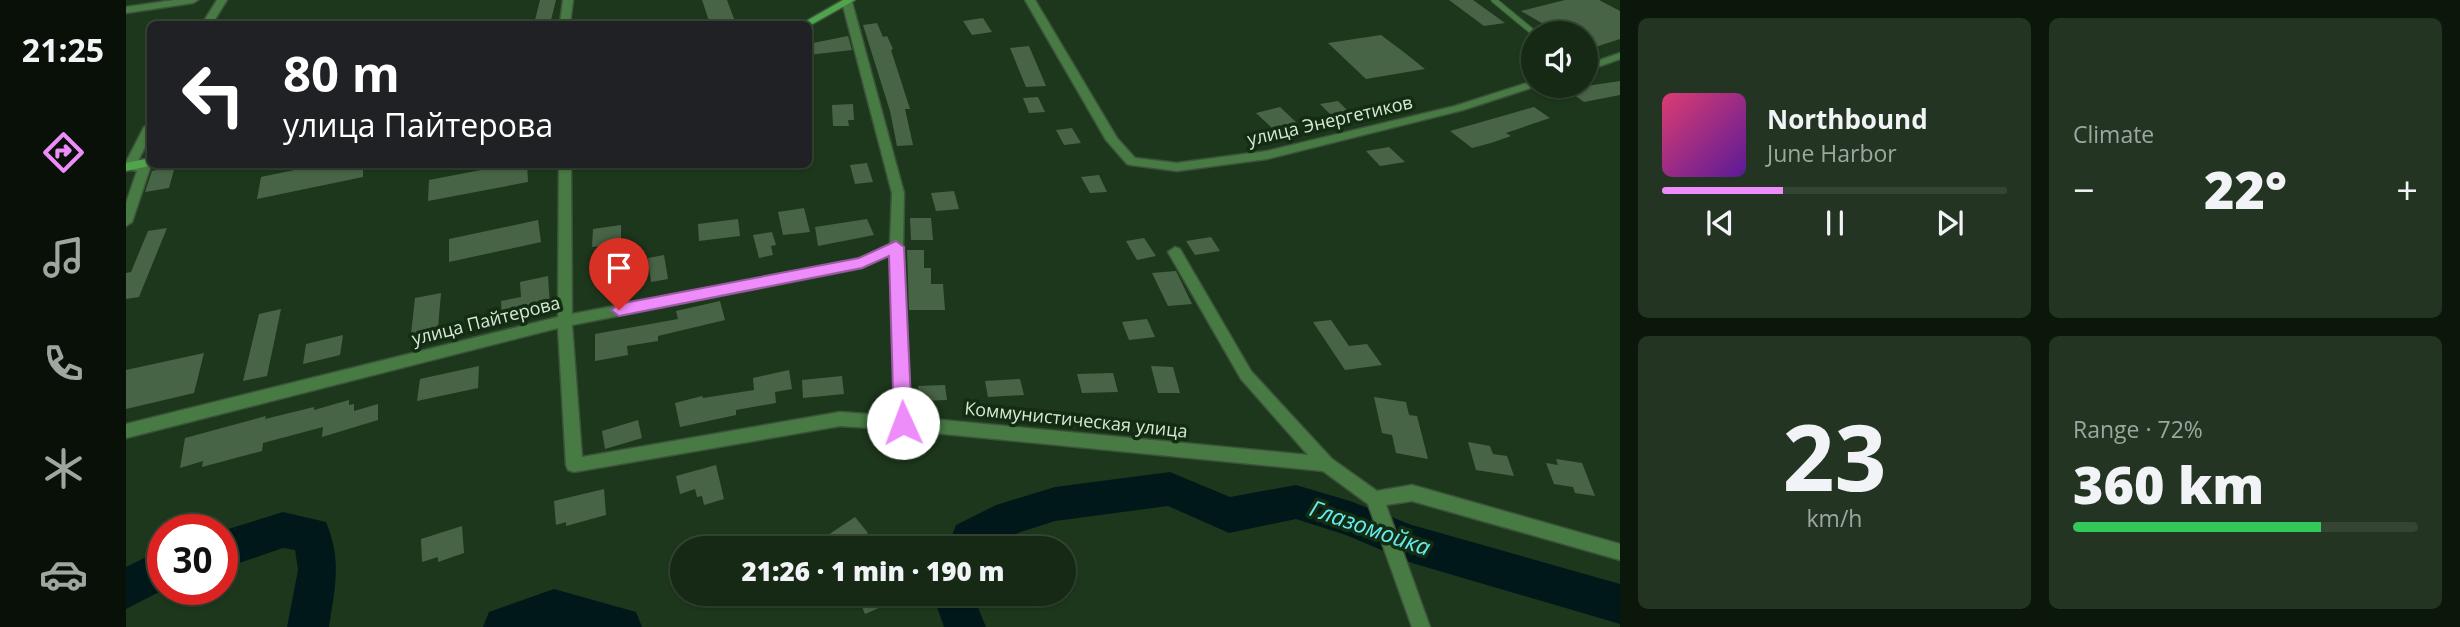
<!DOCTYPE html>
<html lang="en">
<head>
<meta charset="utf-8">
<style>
  :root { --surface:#162915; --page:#233522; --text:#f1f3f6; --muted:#9ea6a0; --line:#354534; --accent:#ed8cfa }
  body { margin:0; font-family:"Open Sans",sans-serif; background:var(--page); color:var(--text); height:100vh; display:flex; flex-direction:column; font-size:26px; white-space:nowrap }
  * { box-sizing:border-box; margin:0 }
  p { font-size:23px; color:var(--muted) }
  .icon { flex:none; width:38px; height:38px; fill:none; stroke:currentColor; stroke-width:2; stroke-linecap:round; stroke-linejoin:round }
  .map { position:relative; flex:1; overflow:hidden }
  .panel { display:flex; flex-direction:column; gap:18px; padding:18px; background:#0c170c; width:840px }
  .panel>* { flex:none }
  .guide { position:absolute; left:21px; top:21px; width:665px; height:147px; border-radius:10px; box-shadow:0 2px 5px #0004,0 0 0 2px var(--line); background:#202124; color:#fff; overflow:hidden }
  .buttons { position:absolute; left:1395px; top:21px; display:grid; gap:14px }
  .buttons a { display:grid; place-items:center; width:77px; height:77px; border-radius:50%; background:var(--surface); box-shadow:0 2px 5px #0004,0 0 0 2px var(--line); font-size:35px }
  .speed { position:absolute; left:21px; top:514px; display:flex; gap:14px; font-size:35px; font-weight:700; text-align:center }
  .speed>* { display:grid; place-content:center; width:91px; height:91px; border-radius:50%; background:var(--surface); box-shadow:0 2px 5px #0004,0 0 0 2px var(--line); line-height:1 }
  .speed .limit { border:10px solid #d22; background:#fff; color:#111 }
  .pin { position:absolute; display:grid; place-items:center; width:60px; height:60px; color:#fff; margin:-72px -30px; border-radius:50% 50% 50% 0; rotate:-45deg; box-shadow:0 0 7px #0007 }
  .pin .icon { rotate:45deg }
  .me { position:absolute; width:77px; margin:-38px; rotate:358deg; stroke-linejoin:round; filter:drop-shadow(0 0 5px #0008) }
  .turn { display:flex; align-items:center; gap:24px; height:147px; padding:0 21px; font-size:32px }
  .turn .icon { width:91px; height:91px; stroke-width:2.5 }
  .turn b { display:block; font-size:49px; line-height:60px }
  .big { font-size:52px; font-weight:800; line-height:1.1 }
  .panel .card { flex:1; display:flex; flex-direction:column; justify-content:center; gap:10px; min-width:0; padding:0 24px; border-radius:10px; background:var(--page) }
  .panel .dial { align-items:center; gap:0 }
  .dial b { font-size:91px; line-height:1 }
  .song { display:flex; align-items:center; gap:21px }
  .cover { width:84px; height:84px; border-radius:10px; background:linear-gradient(135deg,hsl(340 70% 55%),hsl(270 70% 35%)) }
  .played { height:7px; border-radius:4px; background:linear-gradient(90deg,var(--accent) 35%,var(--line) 35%) }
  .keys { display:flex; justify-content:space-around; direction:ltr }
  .heat { display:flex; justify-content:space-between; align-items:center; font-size:38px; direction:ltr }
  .charge { height:10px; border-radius:5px; background:linear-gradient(90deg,#34c759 72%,var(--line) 0) }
  .panel .tiles { flex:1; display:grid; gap:18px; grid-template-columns:repeat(2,1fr) }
  .trip { position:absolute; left:544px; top:536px; width:406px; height:70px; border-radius:35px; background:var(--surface); box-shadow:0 2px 5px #0004,0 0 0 2px var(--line); font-weight:800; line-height:70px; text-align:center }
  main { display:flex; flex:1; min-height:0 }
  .dock { display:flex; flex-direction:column; width:126px; justify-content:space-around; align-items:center; background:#091008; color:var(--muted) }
  .dock .icon { width:49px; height:49px }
  .dock .selected { color:var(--accent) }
  .dock b { font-size:32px; color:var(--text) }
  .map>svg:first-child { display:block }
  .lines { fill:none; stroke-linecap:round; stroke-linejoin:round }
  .river { fill:#00181a; fill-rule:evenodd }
  .building { fill:#486446 }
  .service-casing { stroke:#3b533a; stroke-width:7 }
  .minor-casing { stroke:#3b533a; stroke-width:3 }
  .secondary-casing { stroke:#3b533a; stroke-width:3 }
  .service { stroke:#487b44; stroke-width:5 }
  .minor { fill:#487b44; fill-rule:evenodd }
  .secondary { fill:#50a54c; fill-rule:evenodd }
  .route { fill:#ed8cfa; stroke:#9a5ba2; stroke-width:2 }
  .labels { text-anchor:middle; stroke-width:7; stroke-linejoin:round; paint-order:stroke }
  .street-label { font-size:18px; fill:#d9e8d7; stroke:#132d12 }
  .near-water-label { font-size:23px; font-style:italic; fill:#68eaf4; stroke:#132d12 }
</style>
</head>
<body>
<main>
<nav class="dock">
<b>21:25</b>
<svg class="icon selected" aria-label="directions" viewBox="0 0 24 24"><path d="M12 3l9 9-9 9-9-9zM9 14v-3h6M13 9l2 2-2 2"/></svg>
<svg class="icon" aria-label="music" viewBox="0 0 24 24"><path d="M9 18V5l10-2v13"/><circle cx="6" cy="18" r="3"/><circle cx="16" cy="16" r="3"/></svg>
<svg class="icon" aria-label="phone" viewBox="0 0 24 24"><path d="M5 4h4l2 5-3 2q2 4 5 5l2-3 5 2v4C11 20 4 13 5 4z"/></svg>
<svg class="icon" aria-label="climate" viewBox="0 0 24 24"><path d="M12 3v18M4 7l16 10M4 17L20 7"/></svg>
<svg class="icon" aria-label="car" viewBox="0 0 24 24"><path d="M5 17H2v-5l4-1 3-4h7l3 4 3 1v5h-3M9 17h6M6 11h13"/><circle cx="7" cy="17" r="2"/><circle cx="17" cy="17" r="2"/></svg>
</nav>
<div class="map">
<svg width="1494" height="627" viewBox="0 0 1494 627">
  <rect width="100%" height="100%" fill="#1d371c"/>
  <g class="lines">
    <g class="river">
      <path d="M1044 472 1104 497 1170 485 1224 501 1286 525 1494 584V624L1286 563 1220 535 1170 519 1103 533 1042 506 929 521 892 533 864 548H821L830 525 870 505 929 487Z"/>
      <path d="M157 512 200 522C216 560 209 588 203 627H161L172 570 169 550 157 548 96 569V531Z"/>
      <path d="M37 549V590L0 609V567Z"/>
      <path d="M428 589 510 612 516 627H357L363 612Z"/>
      <path d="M806 593H846L860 627H818Z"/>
    </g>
  </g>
  <g class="building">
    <path d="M414 0H430L424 24H408Z"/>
    <path d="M576 0H601L610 24H584Z"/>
    <path d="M1323 0H1347L1379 23 1358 26Z"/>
    <path d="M1439 0H1473L1494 11V39L1460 50V33H1433L1395 11Z"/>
    <path d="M857 18 866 32 846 35 837 21Z"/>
    <path d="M751 23 757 37 761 36 767 49 765 50 784 109H779L787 145 771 146 764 111 737 25Z"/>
    <path d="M1255 35 1279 53 1299 69 1240 79 1202 43Z"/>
    <path d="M722 36 726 50 682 55V44Z"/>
    <path d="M903 46 920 86 900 87 884 48Z"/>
    <path d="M1494 81V95L1458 102 1440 89Z"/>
    <path d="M912 97 919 112 903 113 897 98Z"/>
    <path d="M1212 101 1224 113 1206 116 1194 104Z"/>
    <path d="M727 104 728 120H722L723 126H707L706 105Z"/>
    <path d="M1154 107 1172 124 1148 130 1130 113Z"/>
    <path d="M1408 107 1424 118 1380 133 1385 136 1365 143 1346 148 1324 131Z"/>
    <path d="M946 128 955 143 938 145 930 130Z"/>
    <path d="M1263 147 1279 162 1254 166 1240 151Z"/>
    <path d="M741 163 747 182 729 184 724 165Z"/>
    <path d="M197 164H237V177L131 199 135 177Z"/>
    <path d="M386 164H401L402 182 302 201 303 180Z"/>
    <path d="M49 166 43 188 19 192 26 171Z"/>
    <path d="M973 175 981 192 964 193 955 177Z"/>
    <path d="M828 191 833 209 810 211 805 193Z"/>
    <path d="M678 208 684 232 657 235 652 212Z"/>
    <path d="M784 218H805L807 240H785Z"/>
    <path d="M612 219 614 236 573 241 572 224Z"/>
    <path d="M741 219 748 235 692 246 689 227Z"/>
    <path d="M412 220 415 242 323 262V239Z"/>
    <path d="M495 225V244L490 245V252L474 254 475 246 466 247 467 229Z"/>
    <path d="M41 228 13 297 0 299V273L5 272 22 231Z"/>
    <path d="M646 232 650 245 645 246 647 255 633 258 627 235Z"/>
    <path d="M1085 237 1094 251 1069 255 1060 241Z"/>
    <path d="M1018 238 1030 256 1011 260 1000 241Z"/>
    <path d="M781 250H798V268H805V284H817L819 310H783Z"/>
    <path d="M538 255 542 279 525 282 522 258Z"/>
    <path d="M1050 271 1066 304 1042 306 1026 273Z"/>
    <path d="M422 276 424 306 376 317 375 301 395 297 394 282Z"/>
    <path d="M315 293 312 328 285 334 289 298Z"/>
    <path d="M594 301 599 320 532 336V341L501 346 502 355 469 361V334L552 319 550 311Z"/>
    <path d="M155 309 141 376 117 381 133 314Z"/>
    <path d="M1021 319 1029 337 1003 340 996 322Z"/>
    <path d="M1205 320 1223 346 1241 344 1256 365 1219 370 1187 322Z"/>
    <path d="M217 335 214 355 177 364 180 344Z"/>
    <path d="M78 353 68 393 0 409V370Z"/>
    <path d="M353 366 352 388 291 401 294 379Z"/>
    <path d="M1025 366 1047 367 1054 393H1032Z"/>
    <path d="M663 370 666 389 649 392 650 403 610 410V415L554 427 549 403 576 396 577 398 628 390 627 378Z"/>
    <path d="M987 373 992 392 956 393 951 374Z"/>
    <path d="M716 376 718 394 677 398 676 380Z"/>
    <path d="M894 379 898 395 862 397 859 381Z"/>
    <path d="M819 385 821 400 794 401 792 386Z"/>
    <path d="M1248 397 1280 402 1283 415 1291 416 1302 459 1270 453 1266 435 1256 433Z"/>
    <path d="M223 400V405L228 404V411L252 404V420L196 437 197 427 137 443 136 451 76 467 77 461 54 468 59 438 140 416 139 419 188 407V410Z"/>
    <path d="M512 420 516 438 479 449 476 431Z"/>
    <path d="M1342 442 1364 446 1367 454 1381 456 1388 476 1350 470Z"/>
    <path d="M1430 459 1456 463 1469 496 1449 493 1447 487 1428 484 1420 463 1432 465Z"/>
    <path d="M590 465 598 499 578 505 576 496 571 497 569 489 554 494 550 476Z"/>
    <path d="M478 489 480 515 440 526V522L430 525 428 501Z"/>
    <path d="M729 517 742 533 722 548H707L699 537Z"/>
    <path d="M336 526 338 553 312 562V557L296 562 295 539Z"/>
    <path d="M730 593H787L739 614Z"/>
  </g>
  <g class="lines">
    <g class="service-casing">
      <path id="service" d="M1368 0 1408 33"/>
    </g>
    <g class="minor-casing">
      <g id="minor">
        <path d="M48 0H72L67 3 0 13V7Z"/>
        <path d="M91 0H101L86 24H76Z"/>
        <path d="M437 0H447L444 24H434Z"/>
        <path d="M718 0 726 2 778 193 777 247 785 417 1182 455 1115 379 1042 252 1049 247 1054 249 1125 371 1206 459 1251 491 1286 485 1494 544V560L1286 501 1260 505 1304 627H1286L1242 504 1197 471 777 430 714 426 448 472 442 470 440 465 432 328 0 438V424L432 317 433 164H445L446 314 733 259 764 245 766 193 716 2ZM764 255 769 416 714 412 456 457 446 325 736 268Z"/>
        <path d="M899 0H909L991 138 1009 158 1051 163 1141 151 1329 106 1407 81V86H1411L1337 110 1141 159 1051 171 1005 165 1001 164 980 140Z"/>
        <path d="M1494 53V59L1460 71V65Z"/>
        <path d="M24 124V137L11 163 22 165 24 168 6 222 0 226V203L11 171 0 169V162L18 127Z"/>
      </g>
    </g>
    <g class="secondary-casing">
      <g id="secondary">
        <path d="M717 0H729L683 26 675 24Z"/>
        <path d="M24 158V164L28 165 0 171V163Z"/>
      </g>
    </g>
    <use href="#service" class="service"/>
    <use href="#minor" class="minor"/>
    <use href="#secondary" class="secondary"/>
  </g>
  <path class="route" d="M770 241 778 247 786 423 783 428 777 430 770 428 768 423 763 256 736 268 493 316 485 310 493 304 733 258Z"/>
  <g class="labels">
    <g class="street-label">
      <text transform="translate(1204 121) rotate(-13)" y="6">улица Энергетиков</text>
      <text transform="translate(360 321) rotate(-14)" y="6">улица Пайтерова</text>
      <text transform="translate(950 420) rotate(6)" y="6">Коммунистическая улица</text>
    </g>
    <g class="near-water-label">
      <text transform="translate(1244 528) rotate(19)" y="8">Глазомойка</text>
    </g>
  </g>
</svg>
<div class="buttons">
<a><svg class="icon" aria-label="sound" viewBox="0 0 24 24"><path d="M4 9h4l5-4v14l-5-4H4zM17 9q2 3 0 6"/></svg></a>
</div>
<div class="speed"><div class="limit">30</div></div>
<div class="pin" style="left:493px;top:310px;background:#d93025"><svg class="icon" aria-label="arrive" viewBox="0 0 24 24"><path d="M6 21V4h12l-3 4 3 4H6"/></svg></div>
<svg class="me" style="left:777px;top:423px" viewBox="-20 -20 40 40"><circle r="19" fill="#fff"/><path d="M0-13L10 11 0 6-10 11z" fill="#ed8cfa"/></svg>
<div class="trip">21:26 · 1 min · 190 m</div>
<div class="guide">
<div class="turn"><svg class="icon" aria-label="left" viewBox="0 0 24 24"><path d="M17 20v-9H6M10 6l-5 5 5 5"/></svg><div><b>80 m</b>улица Пайтерова</div></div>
</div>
</div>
<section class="panel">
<div class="tiles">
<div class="card">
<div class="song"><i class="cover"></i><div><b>Northbound</b><p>June Harbor</p></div></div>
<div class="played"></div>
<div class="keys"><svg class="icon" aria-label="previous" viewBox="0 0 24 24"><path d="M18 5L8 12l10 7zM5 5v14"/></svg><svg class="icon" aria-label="pause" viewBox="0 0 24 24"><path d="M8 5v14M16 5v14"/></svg><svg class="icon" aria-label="next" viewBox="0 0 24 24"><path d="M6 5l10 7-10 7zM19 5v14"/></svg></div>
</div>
<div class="card"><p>Climate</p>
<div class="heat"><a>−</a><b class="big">22°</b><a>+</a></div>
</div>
<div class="card dial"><b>23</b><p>km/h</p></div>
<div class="card"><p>Range · 72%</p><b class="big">360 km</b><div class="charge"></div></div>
</div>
</section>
</main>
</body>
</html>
